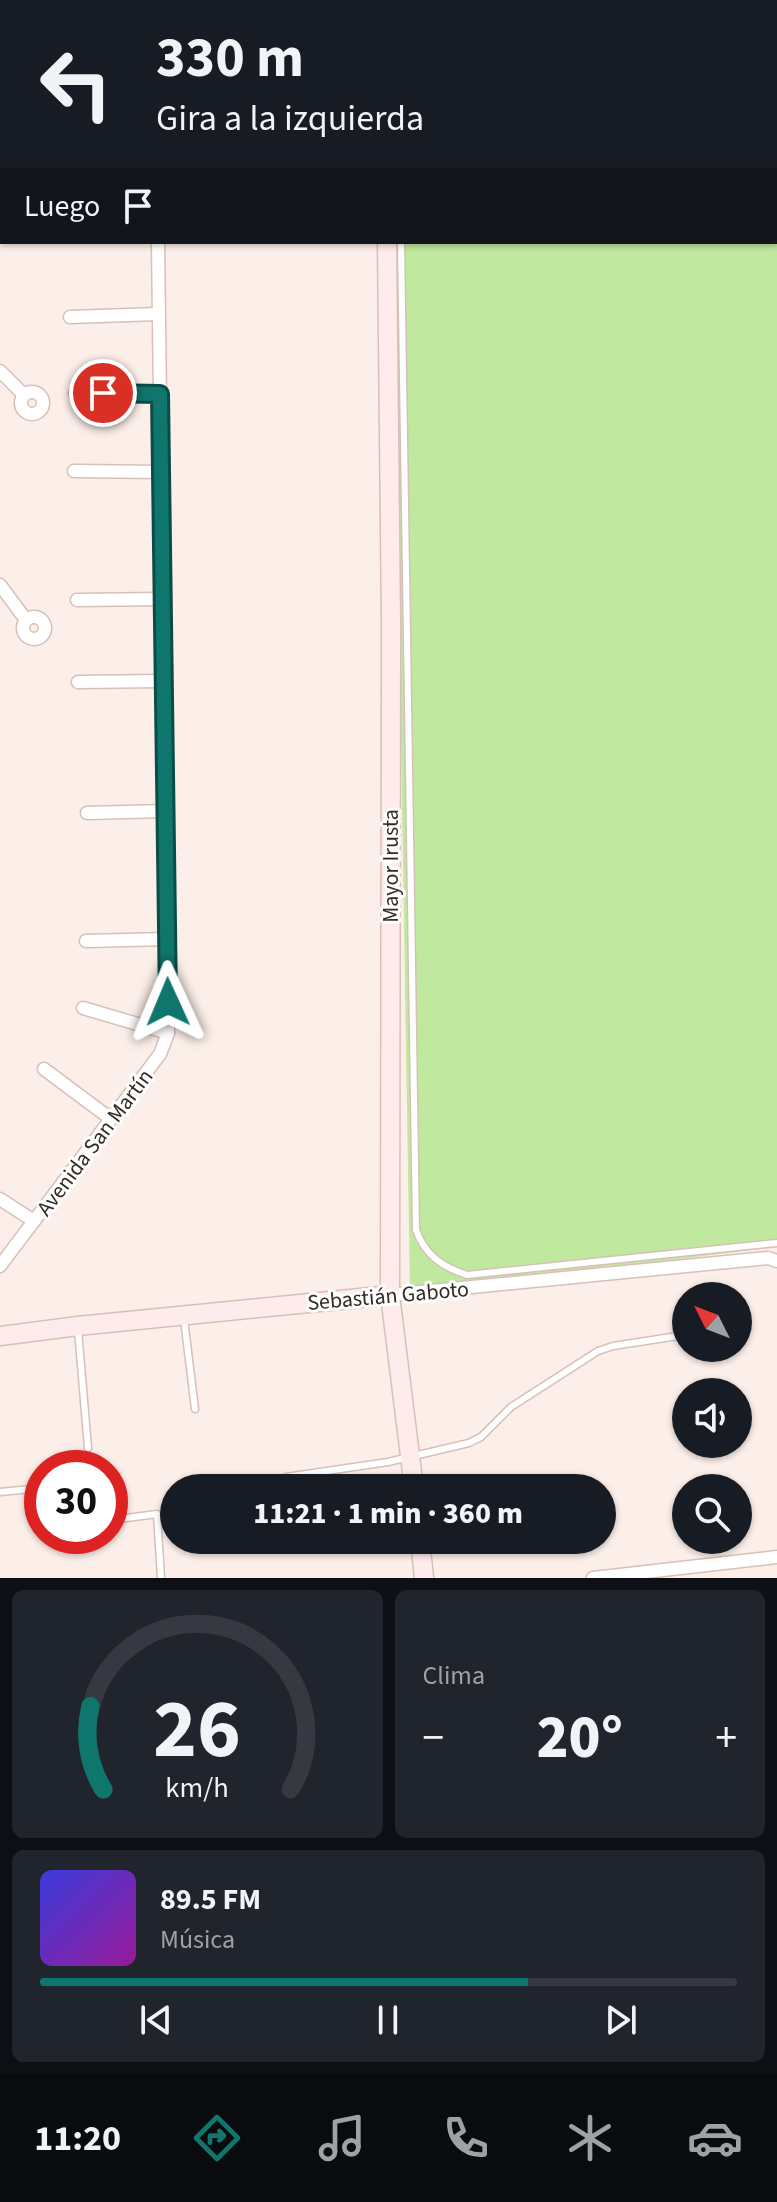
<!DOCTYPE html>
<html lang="es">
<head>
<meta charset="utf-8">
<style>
  :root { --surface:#171b24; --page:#20242c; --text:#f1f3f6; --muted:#9ea1a6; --line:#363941; --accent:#0f766e }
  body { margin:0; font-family:"Source Sans 3",sans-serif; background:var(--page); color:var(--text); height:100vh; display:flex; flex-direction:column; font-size:30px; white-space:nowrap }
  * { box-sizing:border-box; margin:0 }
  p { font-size:26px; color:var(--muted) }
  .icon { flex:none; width:44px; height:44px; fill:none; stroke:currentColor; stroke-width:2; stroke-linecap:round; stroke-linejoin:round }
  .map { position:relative; height:1578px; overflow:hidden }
  .drawer { display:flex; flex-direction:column; gap:12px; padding:12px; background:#0d0f14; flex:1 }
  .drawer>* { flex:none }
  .top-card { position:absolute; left:0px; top:0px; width:778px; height:244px; box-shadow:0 2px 6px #0004; background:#171b24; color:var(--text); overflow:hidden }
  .needle { width:52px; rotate:312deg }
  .tools { position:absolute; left:672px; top:1282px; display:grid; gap:16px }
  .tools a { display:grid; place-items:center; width:80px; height:80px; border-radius:50%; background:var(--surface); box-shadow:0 2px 6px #0004; font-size:40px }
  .speed { position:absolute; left:24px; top:1450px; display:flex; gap:16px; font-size:40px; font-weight:700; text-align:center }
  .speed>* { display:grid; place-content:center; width:104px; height:104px; border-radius:50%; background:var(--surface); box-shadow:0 2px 6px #0004; line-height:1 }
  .speed .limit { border:12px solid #d22; background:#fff; color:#111 }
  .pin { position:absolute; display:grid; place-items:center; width:68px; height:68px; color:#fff; margin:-34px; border:4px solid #fff; border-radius:50%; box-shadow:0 2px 8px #0007 }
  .me { position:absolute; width:88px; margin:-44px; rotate:359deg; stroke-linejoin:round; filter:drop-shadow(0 0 6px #0008) }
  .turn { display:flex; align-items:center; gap:28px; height:168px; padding:0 24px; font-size:36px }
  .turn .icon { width:104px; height:104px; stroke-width:2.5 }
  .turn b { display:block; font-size:56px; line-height:68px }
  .then { display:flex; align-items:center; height:76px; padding:0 24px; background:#0003; gap:16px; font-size:30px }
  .big { font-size:60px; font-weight:800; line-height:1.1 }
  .drawer .tile { flex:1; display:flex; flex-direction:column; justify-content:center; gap:12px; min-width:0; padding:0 28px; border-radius:12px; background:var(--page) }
  .drawer .dial { align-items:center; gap:0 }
  .dial svg { height:208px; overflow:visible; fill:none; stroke:var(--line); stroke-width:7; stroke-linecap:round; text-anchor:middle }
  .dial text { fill:var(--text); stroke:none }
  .song { display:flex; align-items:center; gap:24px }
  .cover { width:96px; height:96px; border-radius:12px; background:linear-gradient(135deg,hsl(240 70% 55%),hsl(300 70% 35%)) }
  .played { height:8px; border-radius:4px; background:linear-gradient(90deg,var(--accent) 70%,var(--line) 70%) }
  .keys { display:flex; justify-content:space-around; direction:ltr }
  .heat { display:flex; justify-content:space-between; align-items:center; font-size:44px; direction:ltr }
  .drawer .tiles { flex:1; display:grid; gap:12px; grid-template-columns:1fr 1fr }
  .tile:last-child { grid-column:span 2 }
  .trip { position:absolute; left:160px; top:1474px; width:456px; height:80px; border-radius:40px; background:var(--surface); box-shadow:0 2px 6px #0004; font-weight:800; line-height:80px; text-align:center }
  .menu { display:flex; height:128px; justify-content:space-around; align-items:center; background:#090b0e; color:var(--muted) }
  .menu .icon { width:56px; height:56px }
  .menu .selected { color:var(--accent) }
  .menu b { font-size:36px; color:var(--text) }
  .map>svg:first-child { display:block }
  .green { fill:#c0e89e }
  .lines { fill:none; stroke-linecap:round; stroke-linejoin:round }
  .lane-casing { stroke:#d7c0b7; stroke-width:9 }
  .street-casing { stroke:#d7c0b7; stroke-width:15 }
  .secondary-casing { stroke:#d7c0b7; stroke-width:21 }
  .lane { stroke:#fff; stroke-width:6 }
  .street { stroke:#fff; stroke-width:12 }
  .secondary { stroke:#fdeceb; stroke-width:18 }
  .route-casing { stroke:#0a4d48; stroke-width:20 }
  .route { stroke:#0f766e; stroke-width:14 }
  .labels { text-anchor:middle; stroke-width:6; stroke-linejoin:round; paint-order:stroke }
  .street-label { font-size:22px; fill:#342b27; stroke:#fefefe }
</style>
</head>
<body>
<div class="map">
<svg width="777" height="1578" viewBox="0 0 777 1578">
  <rect width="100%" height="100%" fill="#fceee8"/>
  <path class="green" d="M390 0H777V1247L410 1292 393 242H776V2H390Z"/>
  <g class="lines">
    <g class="lane-casing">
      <g id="lane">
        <path d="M398 2V0"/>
        <path d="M401 242 416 1230C425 1255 442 1267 467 1275L777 1243"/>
        <path d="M184 1319 195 1409"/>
        <path d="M78 1330 88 1448"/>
        <path d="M288 1488 286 1477 388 1462 469 1443 481 1437 511 1407 598 1351 613 1346 678 1336"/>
        <path d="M0 1492 42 1488"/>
        <path d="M111 1520 157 1514 161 1578"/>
      </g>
    </g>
    <g class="street-casing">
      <g id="street">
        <path d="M17 0 21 2"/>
        <path d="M0 13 2 11"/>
        <path d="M70 317 158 314"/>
        <path d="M0 371 24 395"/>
        <circle cx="32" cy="403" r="11"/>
        <path d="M75 393 160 394"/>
        <path d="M74 471 161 472"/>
        <path d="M0 585 26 620"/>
        <path d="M77 600 162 599"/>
        <circle cx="34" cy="628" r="11"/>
        <path d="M78 682 163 681"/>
        <path d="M87 813 165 811"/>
        <path d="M86 941 167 939"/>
        <path d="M83 1008 168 1033"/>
        <path d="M44 1069 111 1119"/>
        <path d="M0 1199 34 1221"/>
        <path d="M0 1266 160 1054 168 1033 158 242"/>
        <path d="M390 1295 768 1258 777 1261"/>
        <path d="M593 1578 777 1557"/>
      </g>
    </g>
    <g class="secondary-casing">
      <g id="secondary">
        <path d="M383 0 384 2"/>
        <path d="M387 242 391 625 390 1295 414 1488"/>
        <path d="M0 1336 78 1326 390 1295"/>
        <path d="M420 1540 424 1578"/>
      </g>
    </g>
    <use href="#lane" class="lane"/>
    <use href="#street" class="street"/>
    <use href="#secondary" class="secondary"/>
  </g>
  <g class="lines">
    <g class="route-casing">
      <path id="route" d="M103 393 160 394 168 1002"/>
    </g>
    <use href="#route" class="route"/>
  </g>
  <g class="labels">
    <g class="street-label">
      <text transform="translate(390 866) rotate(-90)" y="8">Mayor Irusta</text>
      <text transform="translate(94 1142) rotate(-53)" y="8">Avenida San Martín</text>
      <text transform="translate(388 1295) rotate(-5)" y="8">Sebastián Gaboto</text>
    </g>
  </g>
</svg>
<div class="tools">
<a><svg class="needle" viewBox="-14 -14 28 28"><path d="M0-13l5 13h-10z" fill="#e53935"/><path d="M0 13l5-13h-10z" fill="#9ea1a6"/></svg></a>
<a><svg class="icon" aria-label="sound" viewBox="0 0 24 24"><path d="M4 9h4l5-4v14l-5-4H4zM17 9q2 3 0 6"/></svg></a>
<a><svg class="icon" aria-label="search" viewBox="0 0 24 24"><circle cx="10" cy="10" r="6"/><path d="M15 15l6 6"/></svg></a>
</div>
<div class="speed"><div class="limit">30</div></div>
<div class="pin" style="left:103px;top:393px;background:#d93025"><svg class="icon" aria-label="arrive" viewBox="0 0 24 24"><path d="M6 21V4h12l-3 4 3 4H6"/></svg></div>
<svg class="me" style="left:168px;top:1002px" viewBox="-20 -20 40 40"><path d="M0-17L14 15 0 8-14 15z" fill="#0f766e" stroke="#fff" stroke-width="4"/></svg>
<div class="trip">11:21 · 1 min · 360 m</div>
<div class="top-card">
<div class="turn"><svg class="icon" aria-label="left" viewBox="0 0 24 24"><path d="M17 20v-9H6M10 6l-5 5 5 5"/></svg><div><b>330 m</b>Gira a la izquierda</div></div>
<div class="then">Luego<svg class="icon" aria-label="arrive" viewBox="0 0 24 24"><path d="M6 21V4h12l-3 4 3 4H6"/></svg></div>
</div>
</div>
<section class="drawer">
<div class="tiles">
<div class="tile dial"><svg viewBox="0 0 100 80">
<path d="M14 69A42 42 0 1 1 86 69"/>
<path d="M14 69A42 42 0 0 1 9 37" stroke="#0f766e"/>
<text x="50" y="56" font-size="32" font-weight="700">26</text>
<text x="50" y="72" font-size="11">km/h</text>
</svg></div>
<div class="tile"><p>Clima</p>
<div class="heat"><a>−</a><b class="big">20°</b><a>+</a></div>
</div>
<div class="tile">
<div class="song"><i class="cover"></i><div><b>89.5 FM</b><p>Música</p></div></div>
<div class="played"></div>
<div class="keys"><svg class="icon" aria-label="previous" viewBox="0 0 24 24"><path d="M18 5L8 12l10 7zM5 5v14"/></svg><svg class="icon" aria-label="pause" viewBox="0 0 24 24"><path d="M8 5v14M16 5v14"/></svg><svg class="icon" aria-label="next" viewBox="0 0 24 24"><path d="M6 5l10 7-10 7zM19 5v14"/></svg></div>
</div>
</div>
</section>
<nav class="menu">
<b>11:20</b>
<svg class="icon selected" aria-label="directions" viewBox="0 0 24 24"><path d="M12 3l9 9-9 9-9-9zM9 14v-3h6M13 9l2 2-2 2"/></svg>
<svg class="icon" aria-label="music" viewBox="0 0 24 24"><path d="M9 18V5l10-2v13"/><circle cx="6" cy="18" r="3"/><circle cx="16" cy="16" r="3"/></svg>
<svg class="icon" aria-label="phone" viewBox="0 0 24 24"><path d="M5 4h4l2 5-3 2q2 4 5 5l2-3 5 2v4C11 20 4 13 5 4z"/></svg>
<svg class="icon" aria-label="climate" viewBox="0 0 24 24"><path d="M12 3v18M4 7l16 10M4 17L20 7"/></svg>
<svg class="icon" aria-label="car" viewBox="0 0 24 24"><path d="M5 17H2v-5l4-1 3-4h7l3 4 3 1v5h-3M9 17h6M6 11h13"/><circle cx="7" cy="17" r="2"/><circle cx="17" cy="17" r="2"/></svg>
</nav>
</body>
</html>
